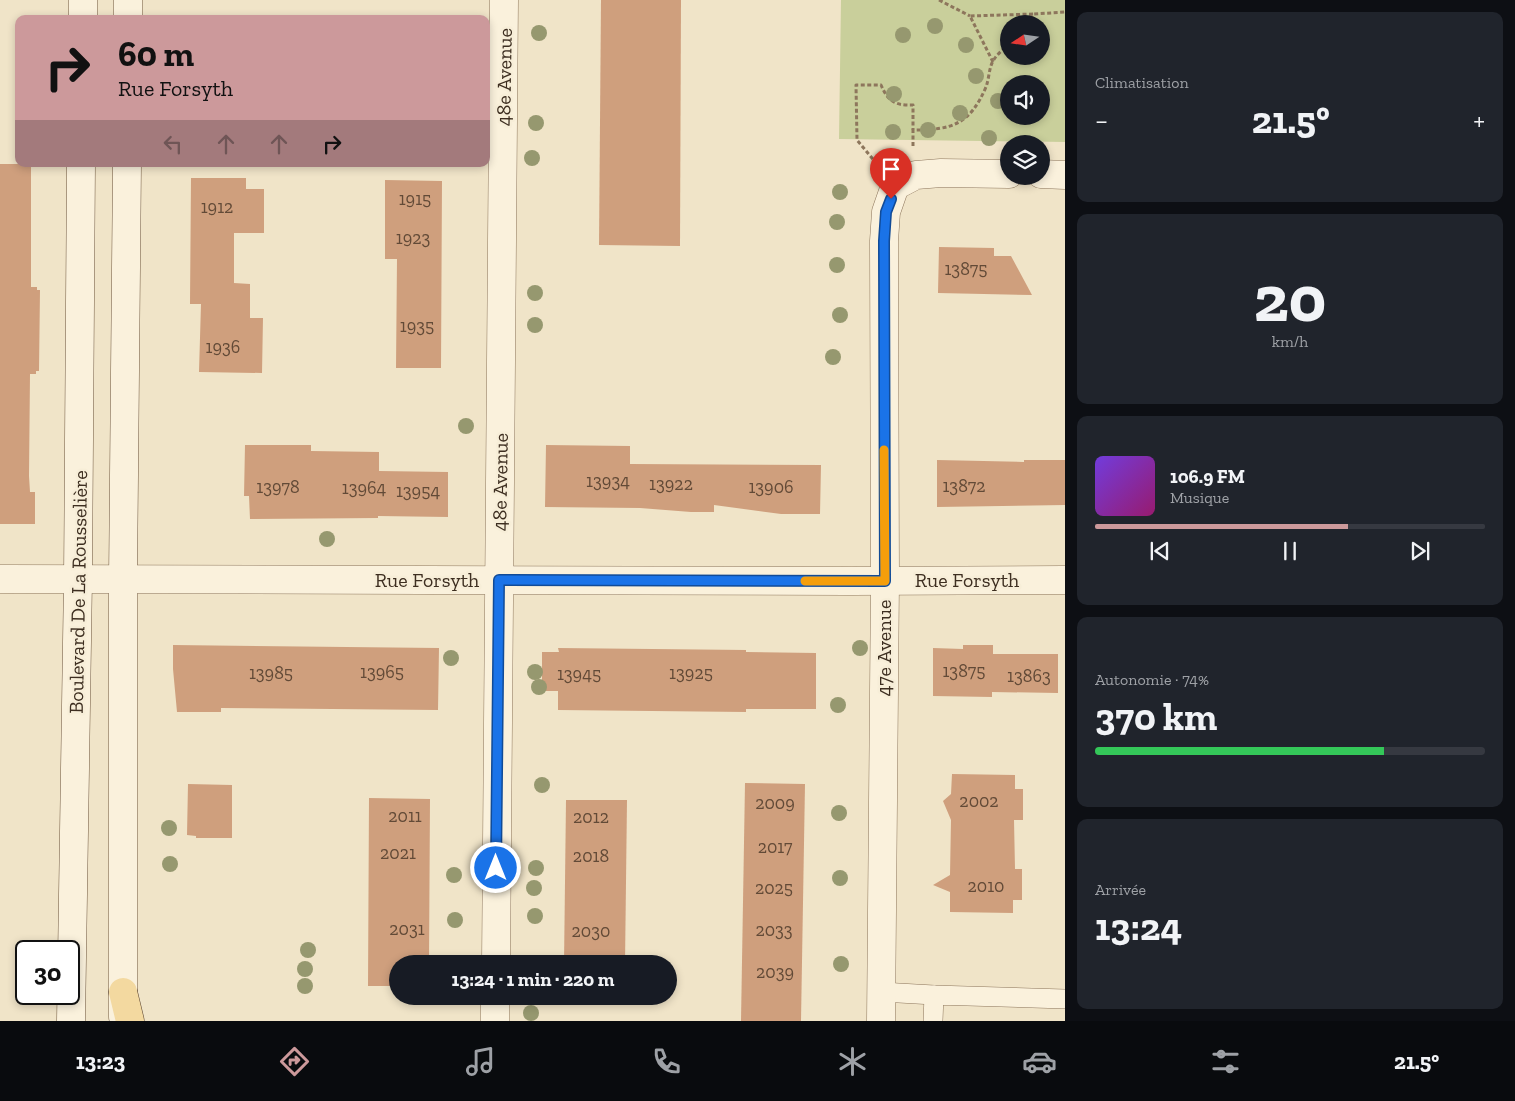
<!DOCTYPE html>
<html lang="fr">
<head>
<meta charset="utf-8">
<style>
  :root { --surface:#171b24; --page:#20242c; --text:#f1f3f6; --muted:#9ea1a6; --line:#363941; --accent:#cc999b }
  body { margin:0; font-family:"Zilla Slab",serif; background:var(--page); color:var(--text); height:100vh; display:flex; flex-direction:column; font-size:19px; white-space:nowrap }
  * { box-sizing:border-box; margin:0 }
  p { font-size:16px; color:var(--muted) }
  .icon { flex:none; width:28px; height:28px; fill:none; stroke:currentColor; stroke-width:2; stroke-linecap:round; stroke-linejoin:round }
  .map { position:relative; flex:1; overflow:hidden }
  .details { display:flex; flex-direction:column; gap:12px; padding:12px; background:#0d0f14; width:450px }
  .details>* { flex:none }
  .hud { position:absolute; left:15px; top:15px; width:475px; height:152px; border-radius:10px; box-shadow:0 2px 8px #0003; background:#cc999b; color:#111; overflow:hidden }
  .needle { width:32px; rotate:257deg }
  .tools { position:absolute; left:1000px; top:15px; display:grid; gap:10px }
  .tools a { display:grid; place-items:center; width:50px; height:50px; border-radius:50%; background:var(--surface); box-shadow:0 2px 8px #0003; font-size:25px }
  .speed { position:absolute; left:15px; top:940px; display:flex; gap:10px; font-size:25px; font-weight:700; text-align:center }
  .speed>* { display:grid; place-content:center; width:65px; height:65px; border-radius:50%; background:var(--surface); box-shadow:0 2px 8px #0003; line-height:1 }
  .speed .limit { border:2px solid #111; border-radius:8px; background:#fff; color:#111 }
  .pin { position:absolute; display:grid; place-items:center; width:42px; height:42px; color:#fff; margin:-51px -21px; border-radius:50% 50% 50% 0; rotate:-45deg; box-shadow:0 0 5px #0007 }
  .pin .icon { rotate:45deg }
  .me { position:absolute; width:55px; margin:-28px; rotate:0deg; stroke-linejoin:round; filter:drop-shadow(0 0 4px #0008) }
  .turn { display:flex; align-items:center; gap:18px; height:105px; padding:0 20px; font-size:22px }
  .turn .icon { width:65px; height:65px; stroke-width:2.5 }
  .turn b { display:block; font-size:35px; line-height:42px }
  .lanes { display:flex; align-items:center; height:48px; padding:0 20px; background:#0003; justify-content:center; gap:25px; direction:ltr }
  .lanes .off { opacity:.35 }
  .big { font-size:38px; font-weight:700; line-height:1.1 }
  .details .widget { flex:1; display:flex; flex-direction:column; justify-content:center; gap:8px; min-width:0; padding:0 18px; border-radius:10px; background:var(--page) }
  .details .dial { align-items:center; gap:0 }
  .dial b { font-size:65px; line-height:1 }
  .song { display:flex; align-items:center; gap:15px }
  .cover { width:60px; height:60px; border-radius:8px; background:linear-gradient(135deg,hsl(260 70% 55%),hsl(320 70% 35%)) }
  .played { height:5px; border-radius:2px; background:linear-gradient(90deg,var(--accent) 65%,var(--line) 65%) }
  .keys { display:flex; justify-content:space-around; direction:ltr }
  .heat { display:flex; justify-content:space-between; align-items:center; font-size:28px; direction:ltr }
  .charge { height:8px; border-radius:4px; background:linear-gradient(90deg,#34c759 74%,var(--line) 0) }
  .trip { position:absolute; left:389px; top:955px; width:288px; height:50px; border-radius:25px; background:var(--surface); box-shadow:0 2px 8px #0003; font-weight:700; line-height:50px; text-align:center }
  .dock { display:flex; height:80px; justify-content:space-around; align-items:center; background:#090b0e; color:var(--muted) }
  .dock .icon { width:35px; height:35px }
  .dock .current { color:var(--accent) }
  .dock b { font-size:22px; color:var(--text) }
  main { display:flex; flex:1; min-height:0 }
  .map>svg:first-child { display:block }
  .green { fill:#c9cf9b; fill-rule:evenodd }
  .building { fill:#cf9f7d }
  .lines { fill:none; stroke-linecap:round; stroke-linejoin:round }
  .lane-casing { stroke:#8d765c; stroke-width:20 }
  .street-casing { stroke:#8d765c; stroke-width:29 }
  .secondary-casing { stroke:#6f573f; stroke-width:29 }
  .primary-casing { stroke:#5b4430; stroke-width:29 }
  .path { stroke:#8d765c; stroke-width:3; stroke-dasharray:4 2.5; stroke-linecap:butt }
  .lane { stroke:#faf1dc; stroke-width:19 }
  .street { stroke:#faf1dc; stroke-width:28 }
  .secondary { stroke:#faf1dc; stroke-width:28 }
  .primary { stroke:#f3d9a0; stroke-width:28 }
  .tree { fill:#96986f }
  .route-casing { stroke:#114b97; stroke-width:12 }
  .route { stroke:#1a73e8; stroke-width:9 }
  .slow { stroke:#f59e0b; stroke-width:9 }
  .labels { text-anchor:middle; stroke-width:5; stroke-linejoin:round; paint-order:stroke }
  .number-label { font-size:18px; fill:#624a37 }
  .street-label { font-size:20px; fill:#3d2e20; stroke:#f7eed8 }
</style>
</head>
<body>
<main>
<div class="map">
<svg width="1065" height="1021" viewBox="0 0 1065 1021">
  <rect width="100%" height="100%" fill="#f0e4c8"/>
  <path class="green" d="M841 0H1065V142L839 139ZM1009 24H1041V56H1009ZM1009 84H1041V116H1009Z"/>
  <g class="building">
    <path d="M601 0H681L680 246 599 245Z"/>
    <path d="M0 164H31V287H37V290H40L39 371H36V374H30L29 476 30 492H35V524H0Z"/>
    <path d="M191 178H246V189H264V233H234V283L250 284V318H263L262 373 199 372 201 304H190Z"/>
    <path d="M385 180 442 181 441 368H396L397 259H385Z"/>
    <path d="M939 247 994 248V256H1011L1032 295 938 293Z"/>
    <path d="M245 445H311V451L379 452V471L448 472V517L378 516V518L250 519 249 496H244Z"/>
    <path d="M546 445 630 446V464L821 465 820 514H781L714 505V512H691L640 508 545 507Z"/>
    <path d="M937 460 1024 462V460H1065V505L937 507Z"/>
    <path d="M173 645 439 648 438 710 221 708V712H177L173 669Z"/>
    <path d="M963 645H993V654H1058V693L992 692V697L933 696V648L963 649Z"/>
    <path d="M558 648 746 650V652L816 653V709H746V712L558 710V691H542V652H559Z"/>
    <path d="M952 774 1015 775V789H1023V820H1014L1015 869H1022V900H1013V913L950 912V892L933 885 950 875 951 820 943 801 951 794Z"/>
    <path d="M745 783 805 784 801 1021H741Z"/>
    <path d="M188 784 232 785V838H196V836L187 835Z"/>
    <path d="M369 798 430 799 429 964H398V986H368Z"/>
    <path d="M566 800H627L625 964H564Z"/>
  </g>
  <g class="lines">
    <g class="lane-casing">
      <g id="lane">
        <path d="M881 992 934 995"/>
        <path d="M933 1021 934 995 1065 999"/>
      </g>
    </g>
    <g class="street-casing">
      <g id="street">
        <path d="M1041 174 1065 175"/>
        <path d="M0 579 851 581 1065 580"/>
        <path d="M496 964 504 0"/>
        <path d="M495 1021V996"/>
        <path d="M881 1021 885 581 884 241 886 212 895 186 916 175 941 173 1009 174"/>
      </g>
    </g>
    <g class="secondary-casing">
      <g id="secondary">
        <path d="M83 19V0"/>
        <path d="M128 19V0"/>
        <path d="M123 1017V579L127 164"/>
        <path d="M71 1021 78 579 81 164"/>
      </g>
    </g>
    <g class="primary-casing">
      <path id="primary" d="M123 992 130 1021"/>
    </g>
    <g class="path">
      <path d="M939 0 970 16"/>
      <path d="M1026 24 1034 14 1065 12"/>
      <path d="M993 62 970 16 1034 14"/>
      <path d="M913 146V130C953 130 970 124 986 87 989 79 989 68 993 61 997 54 1004 49 1009 43"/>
      <path d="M877 164 857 140 856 85H881C888 101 895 106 913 105V130"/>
    </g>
    <use href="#lane" class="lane"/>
    <use href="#street" class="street"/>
    <use href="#secondary" class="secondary"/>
    <use href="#primary" class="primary"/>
  </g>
  <g class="tree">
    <circle cx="935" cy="26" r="8"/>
    <circle cx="539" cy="33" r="8"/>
    <circle cx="903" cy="35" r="8"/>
    <circle cx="966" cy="45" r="8"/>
    <circle cx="976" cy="76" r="8"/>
    <circle cx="894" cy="94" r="8"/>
    <circle cx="998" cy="101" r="8"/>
    <circle cx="960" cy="113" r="8"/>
    <circle cx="536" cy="123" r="8"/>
    <circle cx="928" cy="130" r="8"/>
    <circle cx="893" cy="132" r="8"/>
    <circle cx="989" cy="138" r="8"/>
    <circle cx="532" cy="158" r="8"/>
    <circle cx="840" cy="192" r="8"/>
    <circle cx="837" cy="222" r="8"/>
    <circle cx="837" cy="265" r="8"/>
    <circle cx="535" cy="293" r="8"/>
    <circle cx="840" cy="315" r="8"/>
    <circle cx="535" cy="325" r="8"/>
    <circle cx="833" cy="357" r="8"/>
    <circle cx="466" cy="426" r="8"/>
    <circle cx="327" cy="539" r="8"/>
    <circle cx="860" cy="648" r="8"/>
    <circle cx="451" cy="658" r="8"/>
    <circle cx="535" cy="672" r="8"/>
    <circle cx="539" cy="687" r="8"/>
    <circle cx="838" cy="705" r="8"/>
    <circle cx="542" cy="785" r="8"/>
    <circle cx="839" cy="813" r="8"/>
    <circle cx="169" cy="828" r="8"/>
    <circle cx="170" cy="864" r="8"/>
    <circle cx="536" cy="868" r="8"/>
    <circle cx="454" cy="875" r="8"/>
    <circle cx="840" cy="878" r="8"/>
    <circle cx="534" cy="888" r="8"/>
    <circle cx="535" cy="916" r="8"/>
    <circle cx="455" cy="920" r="8"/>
    <circle cx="308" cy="950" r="8"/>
    <circle cx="841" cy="964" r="8"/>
    <circle cx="305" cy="969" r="8"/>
    <circle cx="305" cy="986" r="8"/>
    <circle cx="531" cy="1013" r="8"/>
  </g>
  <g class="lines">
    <g class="route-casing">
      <path id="route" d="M496 868 499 580 885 581 884 241 886 212 891 199"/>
    </g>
    <use href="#route" class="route"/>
    <path class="slow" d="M805 581H885L884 450"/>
  </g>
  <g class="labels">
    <g class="number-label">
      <text x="415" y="205">1915</text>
      <text x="217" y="213">1912</text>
      <text x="413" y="244">1923</text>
      <text x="966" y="275">13875</text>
      <text x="417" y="332">1935</text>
      <text x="223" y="353">1936</text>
      <text x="608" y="487">13934</text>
      <text x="671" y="490">13922</text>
      <text x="964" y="492">13872</text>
      <text x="278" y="493">13978</text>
      <text x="771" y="493">13906</text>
      <text x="364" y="494">13964</text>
      <text x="418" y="497">13954</text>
      <text x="964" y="677">13875</text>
      <text x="382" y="678">13965</text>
      <text x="271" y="679">13985</text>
      <text x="691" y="679">13925</text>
      <text x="579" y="680">13945</text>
      <text x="1029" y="682">13863</text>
      <text x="979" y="807">2002</text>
      <text x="775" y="809">2009</text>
      <text x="405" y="822">2011</text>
      <text x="591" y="823">2012</text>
      <text x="775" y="853">2017</text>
      <text x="398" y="859">2021</text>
      <text x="591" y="862">2018</text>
      <text x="986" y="892">2010</text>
      <text x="774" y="894">2025</text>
      <text x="407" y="935">2031</text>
      <text x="774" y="936">2033</text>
      <text x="591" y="937">2030</text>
      <text x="775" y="978">2039</text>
    </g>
    <g class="street-label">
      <text transform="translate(504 77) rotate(-89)" y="7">48e Avenue</text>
      <text transform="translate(500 482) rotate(-89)" y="7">48e Avenue</text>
      <text x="427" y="587">Rue Forsyth</text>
      <text x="967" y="587">Rue Forsyth</text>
      <text transform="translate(78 592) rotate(-89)" y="7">Boulevard De La Rousselière</text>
      <text transform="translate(884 648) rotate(-90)" y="7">47e Avenue</text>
    </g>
  </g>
</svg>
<div class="tools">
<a><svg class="needle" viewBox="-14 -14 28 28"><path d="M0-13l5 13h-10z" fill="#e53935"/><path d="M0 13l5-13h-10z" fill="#9ea1a6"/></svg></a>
<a><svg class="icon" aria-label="sound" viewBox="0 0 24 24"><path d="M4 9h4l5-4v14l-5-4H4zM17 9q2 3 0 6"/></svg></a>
<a><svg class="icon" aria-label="layers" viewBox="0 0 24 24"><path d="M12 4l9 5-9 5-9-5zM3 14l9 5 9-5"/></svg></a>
</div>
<div class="speed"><div class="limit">30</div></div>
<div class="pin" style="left:891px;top:199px;background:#d93025"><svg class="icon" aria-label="arrive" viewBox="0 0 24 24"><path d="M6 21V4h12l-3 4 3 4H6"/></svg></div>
<svg class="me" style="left:496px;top:868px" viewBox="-20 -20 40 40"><circle r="17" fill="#1a73e8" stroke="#fff" stroke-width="3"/><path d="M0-11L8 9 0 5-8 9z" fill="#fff"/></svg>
<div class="trip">13:24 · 1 min · 220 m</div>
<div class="hud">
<div class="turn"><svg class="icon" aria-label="right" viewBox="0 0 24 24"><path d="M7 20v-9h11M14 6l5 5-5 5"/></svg><div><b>60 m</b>Rue Forsyth</div></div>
<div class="lanes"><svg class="icon off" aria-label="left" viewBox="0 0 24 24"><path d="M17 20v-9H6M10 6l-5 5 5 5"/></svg><svg class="icon off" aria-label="ahead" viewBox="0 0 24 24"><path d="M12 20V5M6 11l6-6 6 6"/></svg><svg class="icon off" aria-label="ahead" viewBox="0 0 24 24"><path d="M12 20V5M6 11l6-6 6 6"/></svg><svg class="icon" aria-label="right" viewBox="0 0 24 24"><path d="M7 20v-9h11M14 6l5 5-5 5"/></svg></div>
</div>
</div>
<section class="details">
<div class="widget"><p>Climatisation</p>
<div class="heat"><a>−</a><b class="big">21.5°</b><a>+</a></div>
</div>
<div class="widget dial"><b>20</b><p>km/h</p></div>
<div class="widget">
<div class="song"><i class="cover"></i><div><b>106.9 FM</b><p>Musique</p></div></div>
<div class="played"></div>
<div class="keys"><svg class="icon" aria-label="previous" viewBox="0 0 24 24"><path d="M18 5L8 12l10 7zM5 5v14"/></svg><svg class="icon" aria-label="pause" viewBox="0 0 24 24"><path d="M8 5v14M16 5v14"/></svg><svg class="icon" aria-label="next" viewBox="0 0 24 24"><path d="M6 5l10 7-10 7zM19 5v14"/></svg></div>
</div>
<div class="widget"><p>Autonomie · 74%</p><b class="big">370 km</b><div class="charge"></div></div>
<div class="widget"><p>Arrivée</p><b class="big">13:24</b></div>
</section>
</main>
<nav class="dock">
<b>13:23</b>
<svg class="icon current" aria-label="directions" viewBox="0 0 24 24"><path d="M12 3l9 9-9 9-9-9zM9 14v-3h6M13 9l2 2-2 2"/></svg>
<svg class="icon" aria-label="music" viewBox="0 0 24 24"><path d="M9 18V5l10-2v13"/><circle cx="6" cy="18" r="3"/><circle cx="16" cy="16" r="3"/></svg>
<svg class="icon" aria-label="phone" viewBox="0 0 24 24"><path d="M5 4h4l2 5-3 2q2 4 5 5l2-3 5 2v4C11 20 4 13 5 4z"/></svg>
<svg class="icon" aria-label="climate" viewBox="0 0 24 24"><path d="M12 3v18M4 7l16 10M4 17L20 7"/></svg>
<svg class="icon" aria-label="car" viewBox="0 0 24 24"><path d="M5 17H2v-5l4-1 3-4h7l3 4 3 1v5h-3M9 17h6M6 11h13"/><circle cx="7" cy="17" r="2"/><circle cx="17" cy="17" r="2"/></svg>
<svg class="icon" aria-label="filters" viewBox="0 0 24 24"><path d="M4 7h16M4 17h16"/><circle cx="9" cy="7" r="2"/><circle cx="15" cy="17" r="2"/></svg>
<b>21.5°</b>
</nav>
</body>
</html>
